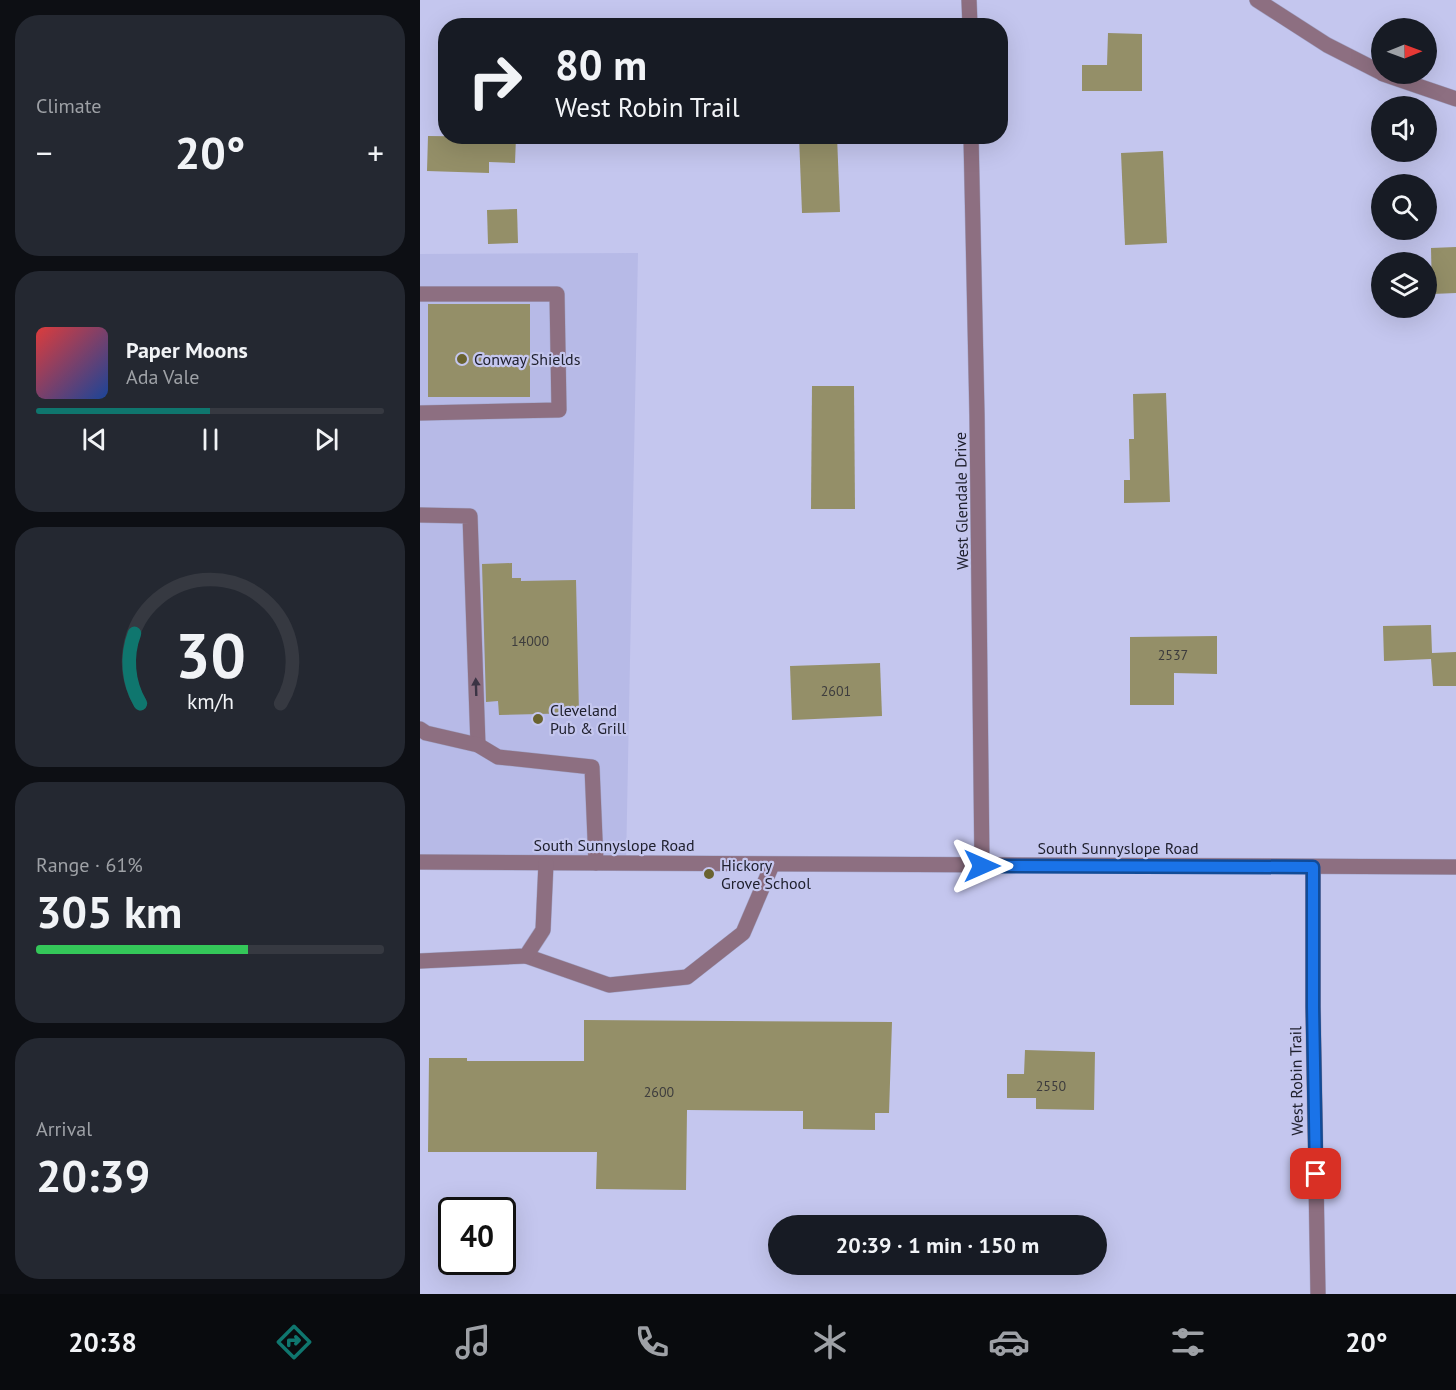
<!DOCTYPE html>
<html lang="en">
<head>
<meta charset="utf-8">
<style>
  :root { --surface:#171b24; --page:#242831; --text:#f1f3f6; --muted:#9ea1a6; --line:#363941; --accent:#0f766e }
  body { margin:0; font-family:"PT Sans",sans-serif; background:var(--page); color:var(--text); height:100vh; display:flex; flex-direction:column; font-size:22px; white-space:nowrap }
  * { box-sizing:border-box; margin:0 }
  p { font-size:20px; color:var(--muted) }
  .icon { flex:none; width:33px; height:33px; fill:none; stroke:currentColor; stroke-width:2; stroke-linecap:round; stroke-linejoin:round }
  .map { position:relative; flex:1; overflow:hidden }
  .sheet { display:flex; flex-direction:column; gap:15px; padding:15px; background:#0d0f14; width:420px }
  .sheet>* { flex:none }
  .hud { position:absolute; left:18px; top:18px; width:570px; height:126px; border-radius:24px; box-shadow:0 6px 24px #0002; background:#171b24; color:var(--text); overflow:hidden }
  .needle { width:39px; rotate:89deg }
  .buttons { position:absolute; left:951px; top:18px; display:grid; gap:12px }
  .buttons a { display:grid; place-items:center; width:66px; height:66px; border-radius:50%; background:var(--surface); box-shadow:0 6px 24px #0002; font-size:30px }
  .speed { position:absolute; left:18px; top:1197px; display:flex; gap:12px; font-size:30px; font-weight:700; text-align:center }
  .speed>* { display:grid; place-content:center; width:78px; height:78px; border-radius:50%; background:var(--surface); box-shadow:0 6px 24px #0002; line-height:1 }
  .speed .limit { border:3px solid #111; border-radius:9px; background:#fff; color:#111 }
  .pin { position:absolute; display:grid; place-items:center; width:51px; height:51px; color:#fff; margin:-26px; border-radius:12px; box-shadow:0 3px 9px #0006 }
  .me { position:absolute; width:66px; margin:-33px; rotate:90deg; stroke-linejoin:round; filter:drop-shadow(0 0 4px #0008) }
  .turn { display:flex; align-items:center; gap:21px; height:126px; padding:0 18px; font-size:27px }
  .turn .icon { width:78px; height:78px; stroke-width:2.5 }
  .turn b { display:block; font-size:42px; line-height:51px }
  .big { font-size:45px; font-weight:600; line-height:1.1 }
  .sheet .card { flex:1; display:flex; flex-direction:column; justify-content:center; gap:9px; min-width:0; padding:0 21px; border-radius:24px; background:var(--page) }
  .sheet .dial { align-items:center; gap:0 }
  .dial svg { height:156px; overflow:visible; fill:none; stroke:var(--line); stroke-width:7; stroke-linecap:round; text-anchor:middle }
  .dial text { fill:var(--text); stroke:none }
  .song { display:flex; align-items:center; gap:18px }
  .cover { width:72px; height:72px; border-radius:9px; background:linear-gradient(135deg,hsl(0 70% 55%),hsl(220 70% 35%)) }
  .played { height:6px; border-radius:3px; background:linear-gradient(90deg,var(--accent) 50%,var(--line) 50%) }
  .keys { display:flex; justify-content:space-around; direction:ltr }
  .heat { display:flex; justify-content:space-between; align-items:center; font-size:33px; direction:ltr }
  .charge { height:9px; border-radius:4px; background:linear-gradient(90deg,#34c759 61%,var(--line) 0) }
  .trip { position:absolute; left:348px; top:1215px; width:339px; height:60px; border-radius:30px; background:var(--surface); box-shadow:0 6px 24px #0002; font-weight:600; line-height:60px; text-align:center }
  .tab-bar { display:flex; height:96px; justify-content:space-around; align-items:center; background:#090b0e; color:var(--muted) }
  .tab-bar .icon { width:42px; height:42px }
  .tab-bar .selected { color:var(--accent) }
  .tab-bar b { font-size:27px; color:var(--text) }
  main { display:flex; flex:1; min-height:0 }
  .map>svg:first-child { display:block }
  .built { fill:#b7bae7 }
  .building { fill:#948f68 }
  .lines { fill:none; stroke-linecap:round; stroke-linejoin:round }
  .minor-casing { stroke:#a3a5c8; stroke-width:16 }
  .minor { stroke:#8d6f81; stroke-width:15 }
  .oneway { fill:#3b3444 }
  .route-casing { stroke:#114b97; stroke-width:15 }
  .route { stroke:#1a73e8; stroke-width:10 }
  .poi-dot { fill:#6a6330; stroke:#c4c6ee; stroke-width:2 }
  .labels { text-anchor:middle; stroke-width:4.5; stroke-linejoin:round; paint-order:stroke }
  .number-label { font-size:14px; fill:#3d3c3d }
  .poi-label { font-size:16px; fill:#20212f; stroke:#c4c6ee; text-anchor:start }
  .street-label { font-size:16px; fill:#20212f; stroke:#c4c6ee }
</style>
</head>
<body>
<main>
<section class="sheet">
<div class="card"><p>Climate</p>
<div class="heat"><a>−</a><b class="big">20°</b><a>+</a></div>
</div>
<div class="card">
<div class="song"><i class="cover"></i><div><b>Paper Moons</b><p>Ada Vale</p></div></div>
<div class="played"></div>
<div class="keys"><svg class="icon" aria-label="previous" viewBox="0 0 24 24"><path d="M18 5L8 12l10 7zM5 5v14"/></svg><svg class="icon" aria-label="pause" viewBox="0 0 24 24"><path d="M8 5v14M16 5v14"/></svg><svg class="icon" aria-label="next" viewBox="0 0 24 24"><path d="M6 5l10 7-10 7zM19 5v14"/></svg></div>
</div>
<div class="card dial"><svg viewBox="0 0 100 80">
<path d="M14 69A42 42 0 1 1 86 69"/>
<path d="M14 69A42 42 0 0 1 11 33" stroke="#0f766e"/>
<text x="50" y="56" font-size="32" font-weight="700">30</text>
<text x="50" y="72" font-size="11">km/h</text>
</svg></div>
<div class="card"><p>Range · 61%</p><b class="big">305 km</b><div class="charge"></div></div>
<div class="card"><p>Arrival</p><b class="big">20:39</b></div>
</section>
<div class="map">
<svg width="1036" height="1294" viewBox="0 0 1036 1294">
  <rect width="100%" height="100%" fill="#c4c6ee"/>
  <path class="built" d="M218 253 206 864 0 862V254Z"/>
  <g class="building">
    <path d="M688 33 722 34V91H662V65H687Z"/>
    <path d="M8 136 96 137 95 163 69 162V173L7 171Z"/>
    <path d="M379 136H417L420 212 382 213Z"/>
    <path d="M743 151 747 243 705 245 701 153Z"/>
    <path d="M97 209 98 243 68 244 67 210Z"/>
    <path d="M1036 247V293L1012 294 1011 248Z"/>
    <rect x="8" y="304" width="102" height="93"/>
    <path d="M392 386H434L435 509H391Z"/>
    <path d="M746 393 750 502 704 503V480H710L709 439H714L713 394Z"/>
    <path d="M92 563V578H101V581L156 580 159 713 79 715 78 701 66 702 62 564Z"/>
    <path d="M1011 625 1012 653 1036 652V686H1013L1011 659 964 661 963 626Z"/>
    <path d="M797 636V674L754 673V705H710V637Z"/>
    <path d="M460 663 462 716 372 720 370 666Z"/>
    <path d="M164 1020 472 1022 469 1113H455V1130L383 1129V1111L267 1110 266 1190 176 1189 177 1152H8L9 1058H47V1061H164Z"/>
    <path d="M605 1050 675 1052 674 1110 616 1109V1098H587V1074H604Z"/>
  </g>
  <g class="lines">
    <g class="minor-casing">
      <g id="minor">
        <path d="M549 0 550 26"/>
        <path d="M837 0 907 45 962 73"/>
        <path d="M963 74 1036 99"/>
        <path d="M551 136 557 415 562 866"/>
        <path d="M0 294H137L139 410 0 413"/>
        <path d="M0 515 50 516 58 745"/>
        <path d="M0 729 6 733 58 745 78 757 172 767 176 863"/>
        <path d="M0 862 1036 867"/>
        <path d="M893 867V1007L898 1294"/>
        <path d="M106 956 189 985 267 977 323 933 352 865"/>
        <path d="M0 961 106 956 123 930 126 863"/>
      </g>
    </g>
    <use href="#minor" class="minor"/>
  </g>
  <defs><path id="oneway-solid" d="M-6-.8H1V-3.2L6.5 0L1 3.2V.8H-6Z" transform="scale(1.5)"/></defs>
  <use class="oneway" href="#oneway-solid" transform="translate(56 687) rotate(-92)"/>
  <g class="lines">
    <g class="route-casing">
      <path id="route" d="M562 866 893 867V1007L896 1174"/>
    </g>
    <use href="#route" class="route"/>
  </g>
  <g class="poi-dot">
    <circle cx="42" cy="359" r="6"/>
    <circle cx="118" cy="719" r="6"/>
    <circle cx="289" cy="874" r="6"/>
  </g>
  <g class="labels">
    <g class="number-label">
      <text x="110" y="646">14000</text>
      <text x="753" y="660">2537</text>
      <text x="416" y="696">2601</text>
      <text x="631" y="1091">2550</text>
      <text x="239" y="1097">2600</text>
    </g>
    <g class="poi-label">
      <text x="54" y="365">Conway Shields</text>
      <text x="130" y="716">Cleveland<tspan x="130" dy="18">Pub &amp; Grill</tspan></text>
      <text x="301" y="871">Hickory<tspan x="301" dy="18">Grove School</tspan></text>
    </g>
    <g class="street-label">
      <text transform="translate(541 501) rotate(-91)" y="6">West Glendale Drive</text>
      <text x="194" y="851">South Sunnyslope Road</text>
      <text x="698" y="854">South Sunnyslope Road</text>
      <text transform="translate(876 1081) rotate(-91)" y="6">West Robin Trail</text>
    </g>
  </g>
</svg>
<div class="buttons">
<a><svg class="needle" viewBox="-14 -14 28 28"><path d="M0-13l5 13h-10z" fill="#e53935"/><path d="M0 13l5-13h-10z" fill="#9ea1a6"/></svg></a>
<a><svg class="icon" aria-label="sound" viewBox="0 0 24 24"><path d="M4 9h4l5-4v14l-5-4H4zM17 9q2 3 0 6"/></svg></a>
<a><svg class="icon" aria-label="search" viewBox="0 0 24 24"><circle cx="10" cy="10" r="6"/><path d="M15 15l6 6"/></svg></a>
<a><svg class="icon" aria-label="layers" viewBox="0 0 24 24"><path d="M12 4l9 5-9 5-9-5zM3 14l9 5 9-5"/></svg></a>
</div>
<div class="speed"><div class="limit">40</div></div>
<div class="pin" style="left:896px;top:1174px;background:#d93025"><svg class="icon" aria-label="arrive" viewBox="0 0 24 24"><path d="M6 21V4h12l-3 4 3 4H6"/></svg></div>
<svg class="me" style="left:562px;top:866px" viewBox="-20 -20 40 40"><path d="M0-17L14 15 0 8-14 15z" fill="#1a73e8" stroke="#fff" stroke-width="4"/></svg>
<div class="trip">20:39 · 1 min · 150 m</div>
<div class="hud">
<div class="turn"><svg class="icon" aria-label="right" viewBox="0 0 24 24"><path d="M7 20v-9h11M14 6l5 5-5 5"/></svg><div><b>80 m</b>West Robin Trail</div></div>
</div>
</div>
</main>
<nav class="tab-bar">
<b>20:38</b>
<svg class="icon selected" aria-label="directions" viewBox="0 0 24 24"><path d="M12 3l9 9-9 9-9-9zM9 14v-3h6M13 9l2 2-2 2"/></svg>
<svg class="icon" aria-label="music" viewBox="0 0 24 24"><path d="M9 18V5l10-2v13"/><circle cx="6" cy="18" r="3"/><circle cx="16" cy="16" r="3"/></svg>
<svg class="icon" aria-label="phone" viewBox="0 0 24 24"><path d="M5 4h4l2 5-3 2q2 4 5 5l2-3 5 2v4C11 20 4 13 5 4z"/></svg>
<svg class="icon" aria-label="climate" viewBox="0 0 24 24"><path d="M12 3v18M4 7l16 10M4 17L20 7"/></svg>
<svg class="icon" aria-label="car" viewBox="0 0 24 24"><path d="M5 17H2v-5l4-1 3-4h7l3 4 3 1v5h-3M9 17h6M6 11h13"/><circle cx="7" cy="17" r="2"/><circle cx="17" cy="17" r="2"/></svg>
<svg class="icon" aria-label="filters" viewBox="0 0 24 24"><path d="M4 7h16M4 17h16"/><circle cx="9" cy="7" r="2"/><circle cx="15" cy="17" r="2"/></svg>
<b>20°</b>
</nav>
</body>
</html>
